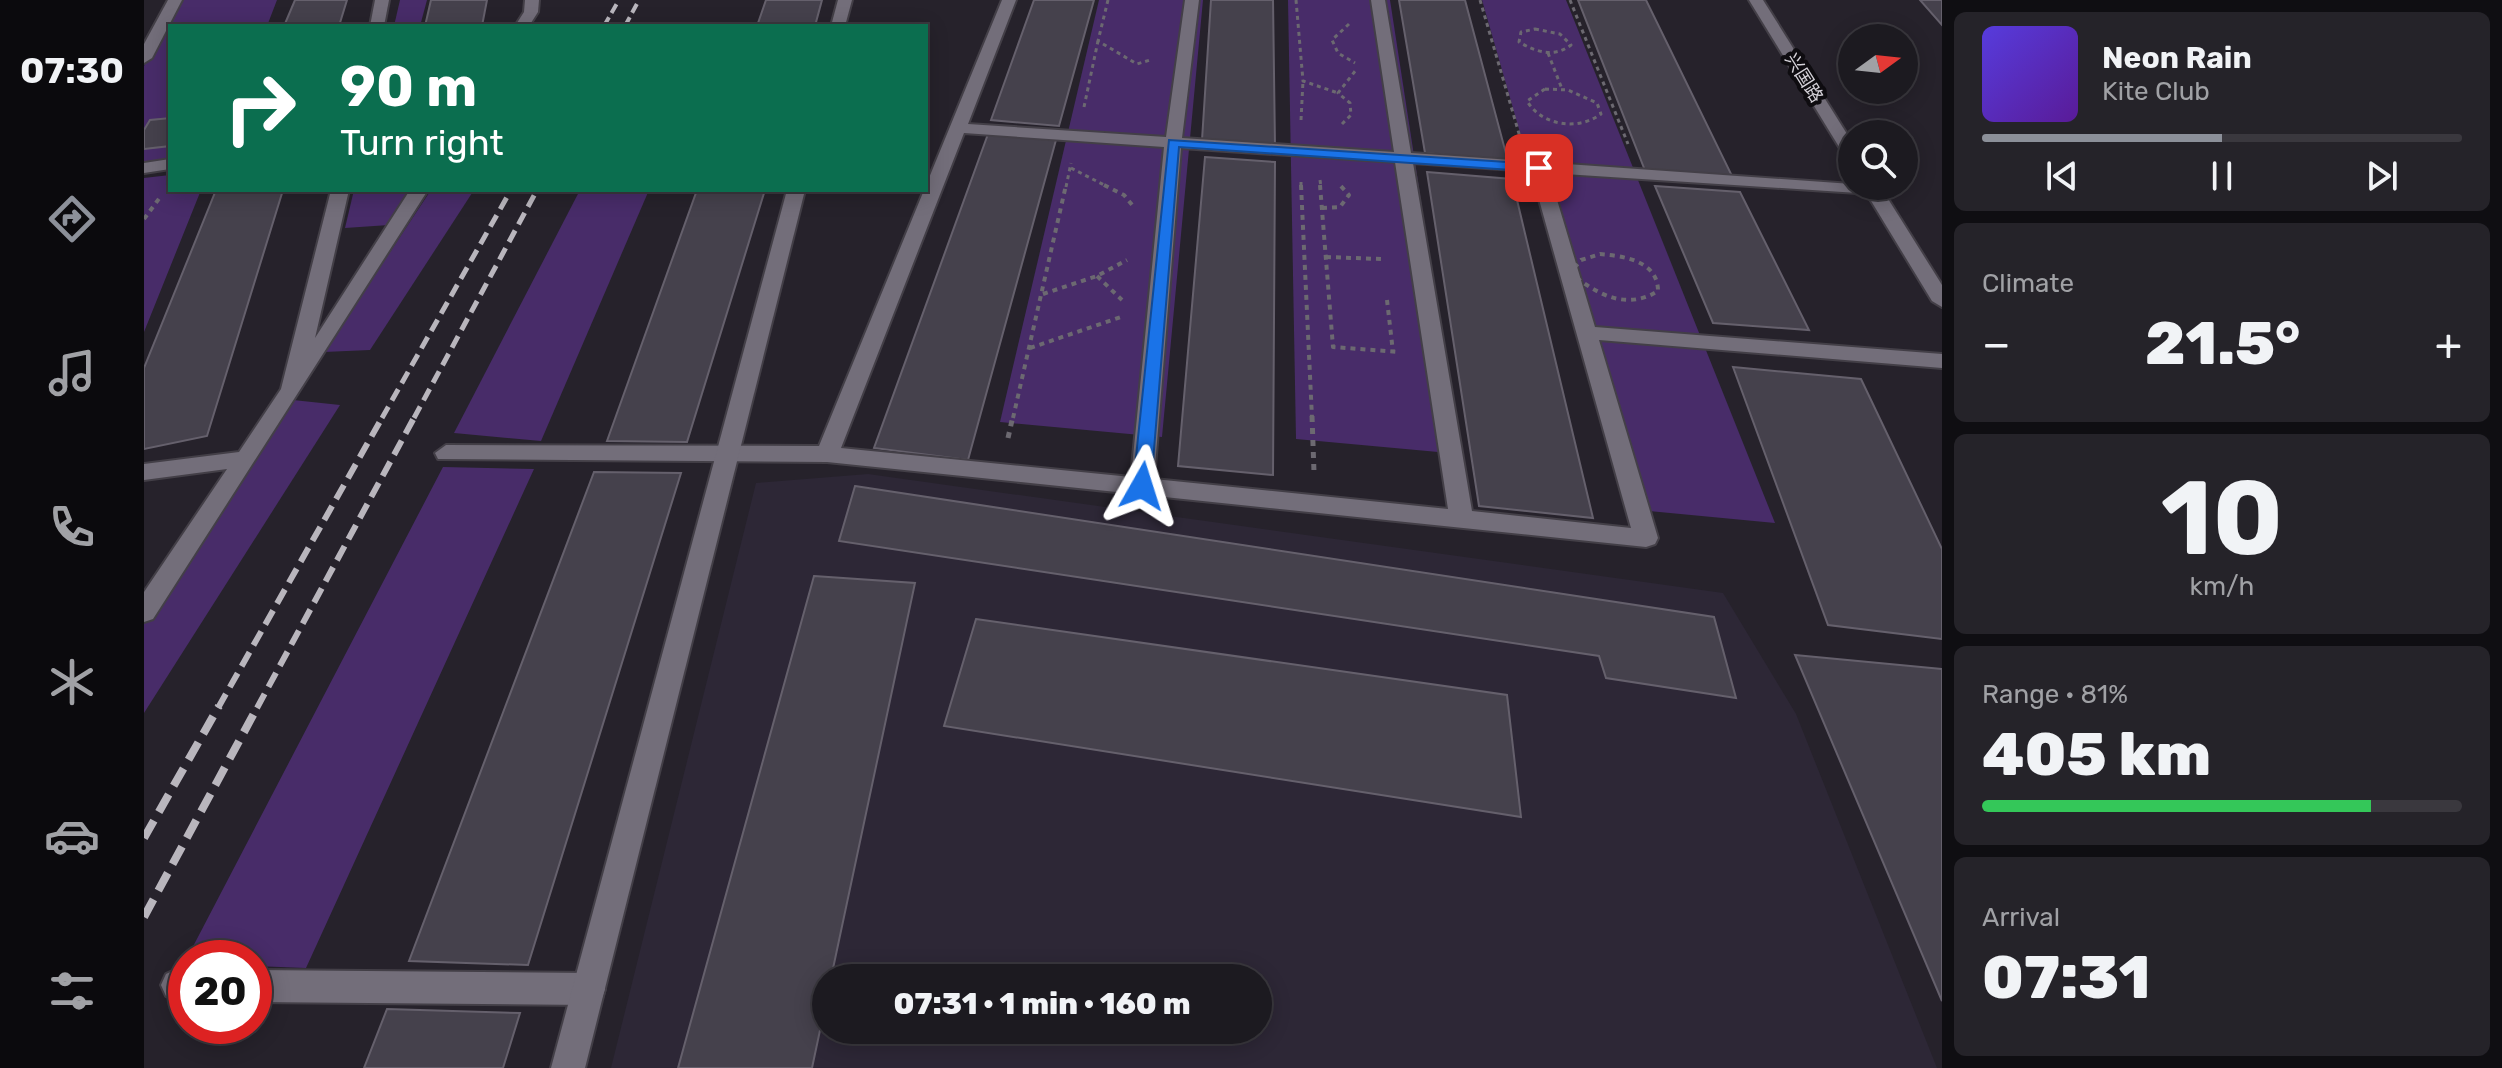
<!DOCTYPE html>
<html lang="en">
<head>
<meta charset="utf-8">
<style>
  :root { --surface:#1c1a20; --page:#252329; --text:#f1f3f6; --muted:#a0a1a5; --line:#3a383e; --accent:#8c9099 }
  body { margin:0; font-family:Rubik,"Noto Sans SC",sans-serif; background:var(--page); color:var(--text); height:100vh; display:flex; flex-direction:column; font-size:30px; white-space:nowrap }
  * { box-sizing:border-box; margin:0 }
  p { font-size:26px; color:var(--muted) }
  .icon { flex:none; width:44px; height:44px; fill:none; stroke:currentColor; stroke-width:2; stroke-linecap:round; stroke-linejoin:round }
  .map { position:relative; flex:1; overflow:hidden }
  .drawer { display:flex; flex-direction:column; gap:12px; padding:12px; background:#0f0e12; width:560px }
  .drawer>* { flex:none }
  .banner { position:absolute; left:24px; top:24px; width:760px; height:168px; border-radius:0px; box-shadow:0 4px 20px #0003,0 0 0 2px var(--line); background:#0b6e4f; color:#fff; overflow:hidden }
  .needle { width:52px; rotate:75deg }
  .buttons { position:absolute; left:1694px; top:24px; display:grid; gap:16px }
  .buttons a { display:grid; place-items:center; width:80px; height:80px; border-radius:50%; background:var(--surface); box-shadow:0 4px 20px #0003,0 0 0 2px var(--line); font-size:40px }
  .speed { position:absolute; left:24px; top:940px; display:flex; gap:16px; font-size:40px; font-weight:700; text-align:center }
  .speed>* { display:grid; place-content:center; width:104px; height:104px; border-radius:50%; background:var(--surface); box-shadow:0 4px 20px #0003,0 0 0 2px var(--line); line-height:1 }
  .speed .limit { border:12px solid #d22; background:#fff; color:#111 }
  .pin { position:absolute; display:grid; place-items:center; width:68px; height:68px; color:#fff; margin:-34px; border-radius:16px; box-shadow:0 4px 12px #0006 }
  .me { position:absolute; width:88px; margin:-44px; rotate:6deg; stroke-linejoin:round; filter:drop-shadow(0 0 6px #0008) }
  .turn { display:flex; align-items:center; gap:28px; height:168px; padding:0 40px; font-size:36px }
  .turn .icon { width:104px; height:104px; stroke-width:2.5 }
  .turn b { display:block; font-size:56px; line-height:68px }
  .big { font-size:60px; font-weight:800; line-height:1.1 }
  .drawer .widget { flex:1; display:flex; flex-direction:column; justify-content:center; gap:12px; min-width:0; padding:0 28px; border-radius:12px; background:var(--page) }
  .drawer .dial { align-items:center; gap:0 }
  .dial b { font-size:104px; line-height:1 }
  .song { display:flex; align-items:center; gap:24px }
  .cover { width:96px; height:96px; border-radius:12px; background:linear-gradient(135deg,hsl(250 70% 55%),hsl(270 70% 35%)) }
  .played { height:8px; border-radius:4px; background:linear-gradient(90deg,var(--accent) 50%,var(--line) 50%) }
  .keys { display:flex; justify-content:space-around; direction:ltr }
  .heat { display:flex; justify-content:space-between; align-items:center; font-size:44px; direction:ltr }
  .charge { height:12px; border-radius:6px; background:linear-gradient(90deg,#34c759 81%,var(--line) 0) }
  .trip { position:absolute; left:668px; top:964px; width:460px; height:80px; border-radius:40px; background:var(--surface); box-shadow:0 4px 20px #0003,0 0 0 2px var(--line); font-weight:800; line-height:80px; text-align:center }
  main { display:flex; flex:1; min-height:0 }
  .tab-bar { display:flex; flex-direction:column; width:144px; justify-content:space-around; align-items:center; background:#0b0a0d; color:var(--muted) }
  .tab-bar .icon { width:56px; height:56px }
  .tab-bar .on { color:var(--accent) }
  .tab-bar b { font-size:36px; color:var(--text) }
  .map>svg:first-child { display:block }
  .built { fill:#2d2736; fill-rule:evenodd }
  .green { fill:#482c69 }
  .building { fill:#45414c; stroke:#65606c; stroke-width:2 }
  .lines { fill:none; stroke-linecap:round; stroke-linejoin:round }
  .lane-casing { stroke:#433f47; stroke-width:4 }
  .street-casing { stroke:#433f47; stroke-width:4 }
  .secondary-casing { stroke:#433f47; stroke-width:4 }
  .path-far2 { stroke:#6c6971; stroke-width:3; stroke-dasharray:4 4; stroke-linecap:butt }
  .path-far1 { stroke:#6c6971; stroke-width:4; stroke-dasharray:5 5; stroke-linecap:butt }
  .path { stroke:#6c6971; stroke-width:5; stroke-dasharray:6 6; stroke-linecap:butt }
  .lane { fill:#736e7a; fill-rule:evenodd }
  .street { fill:#736e7a; fill-rule:evenodd }
  .secondary { fill:#736e7a; fill-rule:evenodd }
  .rail-far3 { stroke:#b9b6bd; stroke-width:4; stroke-dasharray:10 5; stroke-linecap:butt }
  .rail-far2 { stroke:#b9b6bd; stroke-width:5; stroke-dasharray:13 7; stroke-linecap:butt }
  .rail-far1 { stroke:#b9b6bd; stroke-width:6; stroke-dasharray:16 8; stroke-linecap:butt }
  .rail { stroke:#b9b6bd; stroke-width:8; stroke-dasharray:20 10; stroke-linecap:butt }
  .route { fill:#1a73e8; stroke:#114b97; stroke-width:2 }
  .labels { text-anchor:middle; stroke-width:8; stroke-linejoin:round; paint-order:stroke }
  .far-street-label { font-size:18px; fill:#d6d3da; stroke:#0e0c10 }
</style>
</head>
<body>
<main>
<nav class="tab-bar">
<b>07:30</b>
<svg class="icon on" aria-label="directions" viewBox="0 0 24 24"><path d="M12 3l9 9-9 9-9-9zM9 14v-3h6M13 9l2 2-2 2"/></svg>
<svg class="icon" aria-label="music" viewBox="0 0 24 24"><path d="M9 18V5l10-2v13"/><circle cx="6" cy="18" r="3"/><circle cx="16" cy="16" r="3"/></svg>
<svg class="icon" aria-label="phone" viewBox="0 0 24 24"><path d="M5 4h4l2 5-3 2q2 4 5 5l2-3 5 2v4C11 20 4 13 5 4z"/></svg>
<svg class="icon" aria-label="climate" viewBox="0 0 24 24"><path d="M12 3v18M4 7l16 10M4 17L20 7"/></svg>
<svg class="icon" aria-label="car" viewBox="0 0 24 24"><path d="M5 17H2v-5l4-1 3-4h7l3 4 3 1v5h-3M9 17h6M6 11h13"/><circle cx="7" cy="17" r="2"/><circle cx="17" cy="17" r="2"/></svg>
<svg class="icon" aria-label="filters" viewBox="0 0 24 24"><path d="M4 7h16M4 17h16"/><circle cx="9" cy="7" r="2"/><circle cx="15" cy="17" r="2"/></svg>
</nav>
<div class="map">
<svg width="1798" height="1068" viewBox="0 0 1798 1068">
  <rect width="100%" height="100%" fill="#26222b"/>
  <path class="built" d="M724 474 1579 593 1652 714 1793 1068H467L612 483ZM682 978H1114V1030H682Z"/>
  <g class="green">
    <path d="M34 0H133L123 26H26V158L0 162V66Z"/>
    <path d="M256 0H283L276 26H250Z"/>
    <path d="M955 0H1059L1018 437 856 422Z"/>
    <path d="M1144 0H1246L1316 454 1152 439Z"/>
    <path d="M1338 0H1422L1631 523 1484 509Z"/>
    <path d="M26 175V190H57L0 332V178Z"/>
    <path d="M210 190H267L245 225 201 228Z"/>
    <path d="M287 190H330L226 350 180 352Z"/>
    <path d="M436 190H505L397 441 310 433Z"/>
    <path d="M149 400 196 405 0 713V615Z"/>
    <path d="M299 467 390 469 162 968 110 966V958H43Z"/>
  </g>
  <g class="building">
    <path d="M151 0H203L195 26H140Z"/>
    <path d="M287 0H343L338 26H281Z"/>
    <path d="M622 0H678L671 26H613Z"/>
    <path d="M890 0H950L915 126 847 120Z"/>
    <path d="M1067 0H1129L1131 146 1058 140Z"/>
    <path d="M1255 0H1321L1364 161 1281 153Z"/>
    <path d="M1434 0H1502L1590 180 1502 173Z"/>
    <path d="M1776 0H1798V25Z"/>
    <path d="M26 118V146L0 149V130L6 120Z"/>
    <path d="M844 134 912 140 824 460 730 448Z"/>
    <path d="M1061 157 1131 162 1129 475 1034 466Z"/>
    <path d="M1283 172 1368 179 1449 518 1335 506Z"/>
    <path d="M1511 186 1596 192 1665 330 1569 323Z"/>
    <path d="M72 190H139L63 436 0 449V368Z"/>
    <path d="M553 190H621L543 442 463 441Z"/>
    <path d="M1589 367 1717 379 1798 549V639L1684 625Z"/>
    <path d="M450 472 537 473 384 965 265 961Z"/>
    <path d="M711 486 1570 617 1592 698 1462 678 1455 656 695 541Z"/>
    <path d="M670 576 771 583 687 978H682V1002L668 1068H534Z"/>
    <path d="M832 619 1363 695 1377 817 800 726Z"/>
    <path d="M1651 655 1798 669V1001Z"/>
    <path d="M243 1009 376 1013 359 1068H220Z"/>
  </g>
  <g class="lines">
    <g class="lane-casing">
      <g id="lane">
        <path d="M24 0H38L8 58 0 63V44Z"/>
        <path d="M231 0H245L240 26H226Z"/>
        <path d="M381 0H395L394 12 385 26H371L380 12Z"/>
        <path d="M858 0H872L824 124 1022 137 1041 0H1055L1038 138 1250 152 1227 0H1241L1267 153 1736 186 1735 193 1729 194 1405 173 1451 327 1798 354V368L1455 340 1514 538 1511 544 1502 547 683 462 294 459 291 453 302 445 675 446ZM820 133 1020 147 987 477 697 448ZM1037 148 1251 162 1304 509 1010 479ZM1269 163 1387 171 1487 528 1328 511Z"/>
        <path d="M26 159V169L0 173V163Z"/>
        <path d="M187 190H205L171 338 266 190H284L9 619 0 622V592L83 469 0 480V464L95 452 137 389Z"/>
        <path d="M33 969H42V1001L22 996 17 985 22 974Z"/>
        <path d="M110 970 445 973 457 977 461 989 457 1001 445 1005 110 1002Z"/>
      </g>
    </g>
    <g class="street-casing">
      <g id="street">
        <path d="M694 0H708L701 26H687Z"/>
        <path d="M643 190H661L441 1068H407Z"/>
      </g>
    </g>
    <g class="secondary-casing">
      <g id="secondary">
        <path d="M1605 0H1619L1708 142V160L1700 155Z"/>
        <path d="M1718 186H1736L1798 285V307L1788 301Z"/>
      </g>
    </g>
    <g class="path-far2">
      <path d="M964 0 954 41 993 64 1006 60"/>
      <path d="M1152 0 1159 81 1194 93"/>
      <path d="M1336 0 1376 137"/>
      <path d="M1426 0 1484 144"/>
      <path d="M1205 24 1188 40 1194 53 1211 63"/>
      <path d="M1391 29 1416 34 1427 45C1410 58 1392 52 1375 42L1377 32Z"/>
      <path d="M1404 53 1418 89"/>
      <path d="M1401 89 1424 90 1453 103 1457 114C1434 131 1398 126 1383 101Z"/>
      <path d="M940 107 954 41"/>
      <path d="M1157 120 1159 81"/>
      <path d="M1198 124 1207 115 1206 103 1194 93 1212 70"/>
      <path d="M927 168 964 187"/>
      <path d="M1176 180 1177 187"/>
      <path d="M1157 182V187"/>
      <path d="M922 187 927 163"/>
    </g>
    <g class="path-far1">
      <path d="M960 185 980 195 989 206"/>
      <path d="M1157 185 1168 418"/>
      <path d="M1176 185 1189 347 1256 352"/>
      <path d="M1178 208 1196 207 1205 195 1196 185"/>
      <path d="M0 219 17 196"/>
      <path d="M1456 254C1480 256 1514 261 1514 291 1482 311 1453 294 1426 273L1437 260Z"/>
      <path d="M1182 257 1237 259 1238 262"/>
      <path d="M953 276 978 300"/>
      <path d="M899 294 953 276 983 260"/>
      <path d="M1243 300 1249 352"/>
      <path d="M886 348 977 317"/>
      <path d="M869 418 922 185"/>
    </g>
    <g class="path">
      <path d="M1168 416 1170 472"/>
      <path d="M864 438 869 416"/>
    </g>
    <use href="#lane" class="lane"/>
    <use href="#street" class="street"/>
    <use href="#secondary" class="secondary"/>
    <g class="rail-far3">
      <path d="M460 26 475 0"/>
      <path d="M481 26 495 0"/>
    </g>
    <g class="rail-far2">
      <path d="M238 418 367 190"/>
      <path d="M270 418 393 190"/>
    </g>
    <g class="rail-far1">
      <path d="M74 708 239 416"/>
      <path d="M113 708 271 416"/>
    </g>
    <g class="rail">
      <path d="M0 838 75 706"/>
      <path d="M0 917 114 706"/>
    </g>
  </g>
  <path class="route" d="M1025 140 1395 164 1402 168 1395 172 1035 147 1007 486 998 492 989 486Z"/>
  <g class="labels">
    <g class="far-street-label">
      <text transform="translate(1660 78) rotate(58)" y="6">兴国路</text>
    </g>
  </g>
</svg>
<div class="buttons">
<a><svg class="needle" viewBox="-14 -14 28 28"><path d="M0-13l5 13h-10z" fill="#e53935"/><path d="M0 13l5-13h-10z" fill="#a0a1a5"/></svg></a>
<a><svg class="icon" aria-label="search" viewBox="0 0 24 24"><circle cx="10" cy="10" r="6"/><path d="M15 15l6 6"/></svg></a>
</div>
<div class="speed"><div class="limit">20</div></div>
<div class="pin" style="left:1395px;top:168px;background:#d93025"><svg class="icon" aria-label="arrive" viewBox="0 0 24 24"><path d="M6 21V4h12l-3 4 3 4H6"/></svg></div>
<svg class="me" style="left:998px;top:486px" viewBox="-20 -20 40 40"><path d="M0-17L14 15 0 8-14 15z" fill="#1a73e8" stroke="#fff" stroke-width="4"/></svg>
<div class="trip">07:31 · 1 min · 160 m</div>
<div class="banner">
<div class="turn"><svg class="icon" aria-label="right" viewBox="0 0 24 24"><path d="M7 20v-9h11M14 6l5 5-5 5"/></svg><div><b>90 m</b>Turn right</div></div>
</div>
</div>
<section class="drawer">
<div class="widget">
<div class="song"><i class="cover"></i><div><b>Neon Rain</b><p>Kite Club</p></div></div>
<div class="played"></div>
<div class="keys"><svg class="icon" aria-label="previous" viewBox="0 0 24 24"><path d="M18 5L8 12l10 7zM5 5v14"/></svg><svg class="icon" aria-label="pause" viewBox="0 0 24 24"><path d="M8 5v14M16 5v14"/></svg><svg class="icon" aria-label="next" viewBox="0 0 24 24"><path d="M6 5l10 7-10 7zM19 5v14"/></svg></div>
</div>
<div class="widget"><p>Climate</p>
<div class="heat"><a>−</a><b class="big">21.5°</b><a>+</a></div>
</div>
<div class="widget dial"><b>10</b><p>km/h</p></div>
<div class="widget"><p>Range · 81%</p><b class="big">405 km</b><div class="charge"></div></div>
<div class="widget"><p>Arrival</p><b class="big">07:31</b></div>
</section>
</main>
</body>
</html>
